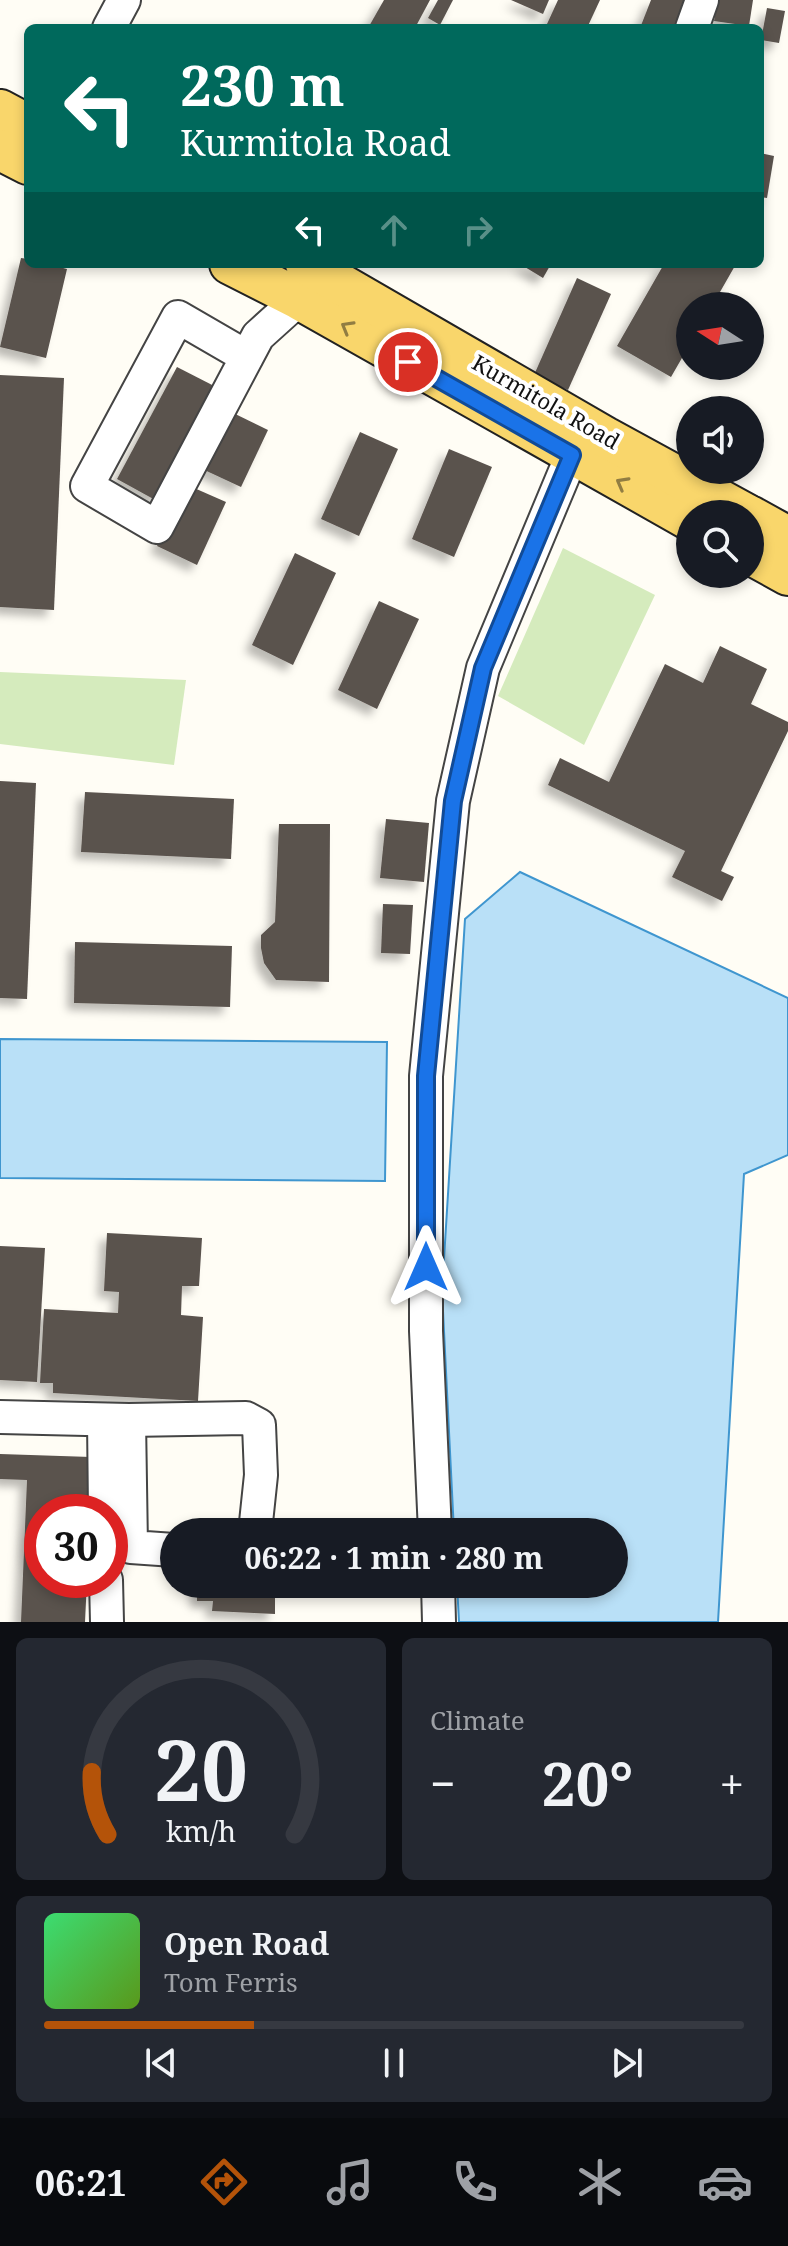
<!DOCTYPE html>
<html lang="en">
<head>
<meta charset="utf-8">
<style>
  :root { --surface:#171b24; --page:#242831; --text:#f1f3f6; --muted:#9ea1a6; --line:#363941; --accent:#b45309 }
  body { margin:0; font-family:"Noto Serif",serif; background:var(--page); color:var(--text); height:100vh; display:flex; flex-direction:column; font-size:30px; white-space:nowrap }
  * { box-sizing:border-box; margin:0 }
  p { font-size:26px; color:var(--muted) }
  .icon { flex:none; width:44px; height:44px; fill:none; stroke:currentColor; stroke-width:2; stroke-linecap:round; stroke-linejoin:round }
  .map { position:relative; height:1622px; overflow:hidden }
  .side { display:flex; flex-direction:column; gap:16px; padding:16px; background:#0d0f14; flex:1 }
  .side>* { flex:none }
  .hud { position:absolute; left:24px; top:24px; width:740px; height:244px; border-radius:12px; box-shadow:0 4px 12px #0003; background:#00695c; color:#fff; overflow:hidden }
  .needle { width:52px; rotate:282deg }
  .controls { position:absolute; left:676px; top:292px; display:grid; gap:16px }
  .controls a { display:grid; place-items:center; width:88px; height:88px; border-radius:50%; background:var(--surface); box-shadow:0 4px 12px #0003; font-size:40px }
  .speed { position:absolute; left:24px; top:1494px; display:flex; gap:16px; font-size:40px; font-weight:700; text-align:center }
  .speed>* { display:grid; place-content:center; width:104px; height:104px; border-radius:50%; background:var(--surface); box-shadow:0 4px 12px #0003; line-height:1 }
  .speed .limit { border:12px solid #d22; background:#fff; color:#111 }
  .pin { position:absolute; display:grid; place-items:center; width:68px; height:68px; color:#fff; margin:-34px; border:4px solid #fff; border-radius:50%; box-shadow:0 2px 8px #0007 }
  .me { position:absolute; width:88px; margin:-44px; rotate:0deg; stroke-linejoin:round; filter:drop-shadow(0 0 6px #0008) }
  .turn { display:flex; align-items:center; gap:28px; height:168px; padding:0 24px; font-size:36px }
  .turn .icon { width:104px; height:104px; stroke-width:2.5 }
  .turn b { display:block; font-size:56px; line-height:68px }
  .lanes { display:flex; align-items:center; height:76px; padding:0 24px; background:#0003; justify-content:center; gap:40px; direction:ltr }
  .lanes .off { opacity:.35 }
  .big { font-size:60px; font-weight:700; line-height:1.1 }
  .side .tile { flex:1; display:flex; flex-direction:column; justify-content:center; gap:12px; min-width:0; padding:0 28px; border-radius:12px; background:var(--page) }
  .side .dial { align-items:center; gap:0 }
  .dial svg { height:208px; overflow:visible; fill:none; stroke:var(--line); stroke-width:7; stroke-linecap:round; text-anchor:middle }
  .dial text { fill:var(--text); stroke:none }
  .song { display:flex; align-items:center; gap:24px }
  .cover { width:96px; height:96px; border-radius:12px; background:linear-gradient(135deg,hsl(140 70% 55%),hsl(90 70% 35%)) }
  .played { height:8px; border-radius:4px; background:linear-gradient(90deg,var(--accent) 30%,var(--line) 30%) }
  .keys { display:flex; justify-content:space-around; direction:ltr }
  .heat { display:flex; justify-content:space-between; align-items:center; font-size:44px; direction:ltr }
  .side .tiles { flex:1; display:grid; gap:16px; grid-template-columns:1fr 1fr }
  .tile:last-child { grid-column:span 2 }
  .trip { position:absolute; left:160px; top:1518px; width:468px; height:80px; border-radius:40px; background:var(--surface); box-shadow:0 4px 12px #0003; font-weight:700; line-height:80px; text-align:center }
  .dock { display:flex; height:128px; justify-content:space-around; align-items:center; background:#090b0e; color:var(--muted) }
  .dock .icon { width:56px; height:56px }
  .dock .current { color:var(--accent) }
  .dock b { font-size:36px; color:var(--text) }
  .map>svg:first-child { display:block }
  .green { fill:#d5ebbd }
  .water { fill:#b9e0f7; stroke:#3f96cf; stroke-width:2 }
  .building { fill:#5a524d; filter:url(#shadow) }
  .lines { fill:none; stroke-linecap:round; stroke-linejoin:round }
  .minor-casing { stroke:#444; stroke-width:36 }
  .major-casing { stroke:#222; stroke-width:44 }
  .minor { stroke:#fff; stroke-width:32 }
  .major { stroke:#f9d66b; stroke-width:40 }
  .oneway { stroke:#917d42 }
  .route-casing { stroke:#114b97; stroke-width:20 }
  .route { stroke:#1a73e8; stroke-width:14 }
  .labels { text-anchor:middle; stroke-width:8; stroke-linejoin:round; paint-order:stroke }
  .street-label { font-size:22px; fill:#111; stroke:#fff }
</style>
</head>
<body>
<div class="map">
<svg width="788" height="1622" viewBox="0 0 788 1622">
  <defs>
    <filter id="shadow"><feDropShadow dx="-7" dy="7" stdDeviation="4" flood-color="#0004"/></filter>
  </defs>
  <rect width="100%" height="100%" fill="#fffdf5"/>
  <g class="green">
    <path d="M563 548 655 595 584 745 498 696Z"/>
    <path d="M0 672 186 680 174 765 0 744Z"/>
  </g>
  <g class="water">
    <path d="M520 872 788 998V1155L744 1174 718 1622H459L457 1584H614V1532H454L442 1291 465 919Z"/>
    <path d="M0 1039 387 1042 385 1181 0 1178Z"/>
  </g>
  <g class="building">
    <path d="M384 0H430L415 28H368Z"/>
    <path d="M438 0H453L440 25 428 18Z"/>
    <path d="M511 0H549L543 14Z"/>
    <path d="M558 0H600L587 28H556L547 24Z"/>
    <path d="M651 0H692L681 28H640Z"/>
    <path d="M718 0H753L749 26 714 21Z"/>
    <path d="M767 8 785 11 779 43 761 40Z"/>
    <path d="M760 153 774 156 767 198 760 197Z"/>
    <path d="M21 258 28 259V264H48L67 269 46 358 0 347Z"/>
    <path d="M520 264H551L543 278Z"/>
    <path d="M664 264H736L712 306H690V344L671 377 617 346Z"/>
    <path d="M577 278 611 294 568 390 534 375Z"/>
    <path d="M177 367 218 388 157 501 117 479Z"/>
    <path d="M0 375 64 378 54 610 0 607Z"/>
    <path d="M225 409 268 430 241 487 198 467Z"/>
    <path d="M360 432 398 449 359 536 321 519Z"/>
    <path d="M449 449 492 467 454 557 412 539Z"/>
    <path d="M185 484 226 502 197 565 157 546Z"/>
    <path d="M295 553 336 573 293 665 252 645Z"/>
    <path d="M379 601 419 619 377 709 338 690Z"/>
    <path d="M720 646 767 669 751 704 788 722V731L721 871 734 877 722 901 672 877 685 851 548 785 560 758 609 782 665 664 703 683Z"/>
    <path d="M0 781 36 783 27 999 0 998Z"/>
    <path d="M85 792 234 799 231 859 81 852Z"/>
    <path d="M386 819 429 823 424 882 380 878Z"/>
    <path d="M279 824H330L329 982 276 980 264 963 261 948V935L275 922Z"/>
    <path d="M383 904 413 905 410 954 381 953Z"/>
    <path d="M75 942 232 946 230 1007 74 1003Z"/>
    <path d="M107 1233 202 1238 199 1286H182L181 1315 203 1317 198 1401 53 1393V1383H40L44 1309 118 1313 119 1292 104 1291Z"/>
    <path d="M0 1246 45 1248 37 1382 0 1380Z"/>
    <path d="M0 1454 91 1457 89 1512H42V1580H87L85 1622H21L27 1480 0 1479Z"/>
    <path d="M197 1584H275V1614L212 1611 213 1601H197Z"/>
  </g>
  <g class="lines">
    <g class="minor-casing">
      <g id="minor">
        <path d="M109 28 124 0"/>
        <path d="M692 28 702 0"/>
        <path d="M247 357 178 317 87 486 157 527 258 336 299 299"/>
        <path d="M0 1417 129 1420 246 1418 259 1425 261 1475 255 1532"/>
        <path d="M104 1420 105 1512"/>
        <path d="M129 1420 131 1547 174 1550"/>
        <path d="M435 1532 426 1331V1076L453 801 483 668 572 455"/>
        <path d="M106 1580 107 1622"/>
        <path d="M438 1584 439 1622"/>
      </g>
    </g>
    <g class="major-casing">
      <g id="major">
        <path d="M0 110 28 125"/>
        <path d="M0 150 28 164"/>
        <path d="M230 264 299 299 690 520"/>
        <path d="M306 264 605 437 746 514"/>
        <path d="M750 516 788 537"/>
        <path d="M750 554 788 575"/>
      </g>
    </g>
    <use href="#minor" class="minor"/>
    <use href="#major" class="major"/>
  </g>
  <defs><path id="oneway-chevron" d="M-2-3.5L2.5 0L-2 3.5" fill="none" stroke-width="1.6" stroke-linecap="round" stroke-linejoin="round" transform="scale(2)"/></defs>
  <g class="oneway">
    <use href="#oneway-chevron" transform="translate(347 327) rotate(-150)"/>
    <use href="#oneway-chevron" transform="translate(622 483) rotate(-151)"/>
  </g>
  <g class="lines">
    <g class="route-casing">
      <path id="route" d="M408 362 572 455 483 668 453 801 426 1076V1267"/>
    </g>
    <use href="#route" class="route"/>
  </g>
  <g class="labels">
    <g class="street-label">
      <text transform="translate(546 402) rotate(30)" y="8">Kurmitola Road</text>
    </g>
  </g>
</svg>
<div class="controls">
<a><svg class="needle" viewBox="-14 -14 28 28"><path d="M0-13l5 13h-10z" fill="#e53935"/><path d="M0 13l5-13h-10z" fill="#9ea1a6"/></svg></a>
<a><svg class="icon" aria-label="sound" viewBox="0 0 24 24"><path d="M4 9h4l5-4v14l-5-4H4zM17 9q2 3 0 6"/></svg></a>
<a><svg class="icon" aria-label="search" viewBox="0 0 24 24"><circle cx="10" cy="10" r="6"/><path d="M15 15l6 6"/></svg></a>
</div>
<div class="speed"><div class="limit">30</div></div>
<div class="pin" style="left:408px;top:362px;background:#d93025"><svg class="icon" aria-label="arrive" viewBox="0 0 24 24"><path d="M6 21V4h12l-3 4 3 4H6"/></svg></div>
<svg class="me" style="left:426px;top:1267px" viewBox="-20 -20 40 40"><path d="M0-17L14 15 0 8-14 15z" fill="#1a73e8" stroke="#fff" stroke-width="4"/></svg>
<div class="trip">06:22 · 1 min · 280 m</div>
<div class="hud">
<div class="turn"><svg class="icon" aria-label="left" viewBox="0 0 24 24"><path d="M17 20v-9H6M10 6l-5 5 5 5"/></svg><div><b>230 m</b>Kurmitola Road</div></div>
<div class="lanes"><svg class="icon" aria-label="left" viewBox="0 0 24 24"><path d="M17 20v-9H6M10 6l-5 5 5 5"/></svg><svg class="icon off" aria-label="ahead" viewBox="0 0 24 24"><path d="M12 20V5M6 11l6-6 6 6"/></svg><svg class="icon off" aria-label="right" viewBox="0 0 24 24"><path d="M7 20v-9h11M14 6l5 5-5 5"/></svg></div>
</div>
</div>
<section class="side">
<div class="tiles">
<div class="tile dial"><svg viewBox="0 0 100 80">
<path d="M14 69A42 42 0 1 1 86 69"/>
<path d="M14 69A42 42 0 0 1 8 45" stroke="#b45309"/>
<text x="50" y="56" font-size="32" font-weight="700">20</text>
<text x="50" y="72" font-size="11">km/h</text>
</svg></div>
<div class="tile"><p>Climate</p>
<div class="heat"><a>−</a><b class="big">20°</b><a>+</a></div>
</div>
<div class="tile">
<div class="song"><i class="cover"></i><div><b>Open Road</b><p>Tom Ferris</p></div></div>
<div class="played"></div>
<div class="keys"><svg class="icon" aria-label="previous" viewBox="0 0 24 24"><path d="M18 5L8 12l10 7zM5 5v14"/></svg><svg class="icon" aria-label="pause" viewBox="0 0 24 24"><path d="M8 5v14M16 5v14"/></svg><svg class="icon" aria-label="next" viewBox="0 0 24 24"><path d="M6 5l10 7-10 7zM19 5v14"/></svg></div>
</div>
</div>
</section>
<nav class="dock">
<b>06:21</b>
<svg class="icon current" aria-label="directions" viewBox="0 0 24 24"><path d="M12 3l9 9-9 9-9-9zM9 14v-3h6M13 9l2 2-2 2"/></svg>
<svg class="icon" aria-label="music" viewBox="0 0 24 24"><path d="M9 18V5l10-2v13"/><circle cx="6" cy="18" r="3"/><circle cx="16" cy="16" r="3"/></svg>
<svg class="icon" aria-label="phone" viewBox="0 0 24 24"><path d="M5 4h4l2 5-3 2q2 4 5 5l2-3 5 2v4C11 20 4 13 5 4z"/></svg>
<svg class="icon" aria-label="climate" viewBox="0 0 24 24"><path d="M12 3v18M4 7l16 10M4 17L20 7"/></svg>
<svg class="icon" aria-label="car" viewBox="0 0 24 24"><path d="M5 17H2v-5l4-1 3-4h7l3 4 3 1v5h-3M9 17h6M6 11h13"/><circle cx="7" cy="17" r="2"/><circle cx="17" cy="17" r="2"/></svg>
</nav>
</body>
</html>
